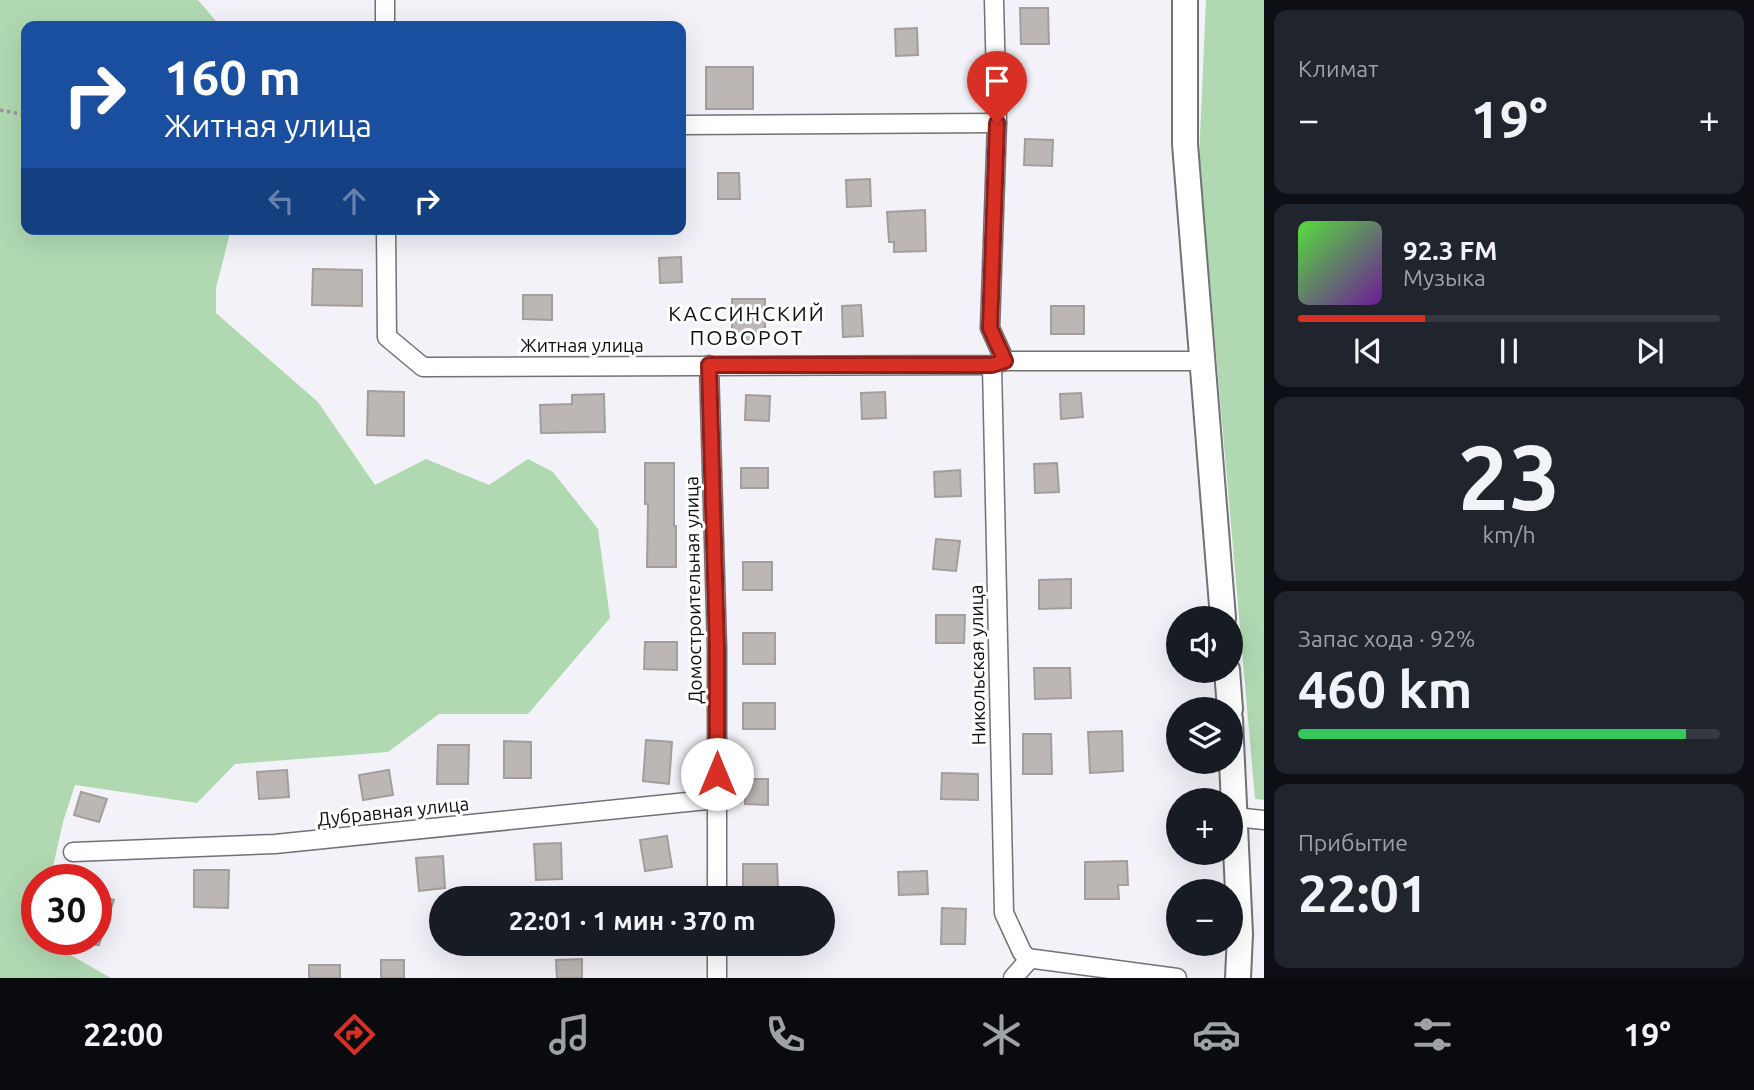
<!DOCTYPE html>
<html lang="ru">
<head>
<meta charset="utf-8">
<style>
  :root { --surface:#171b24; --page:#20242c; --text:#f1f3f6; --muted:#9ea1a6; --line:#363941; --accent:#d93025 }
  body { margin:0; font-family:Ubuntu,sans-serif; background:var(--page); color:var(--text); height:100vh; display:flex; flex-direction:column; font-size:26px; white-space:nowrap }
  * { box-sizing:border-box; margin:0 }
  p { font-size:23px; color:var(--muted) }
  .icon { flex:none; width:38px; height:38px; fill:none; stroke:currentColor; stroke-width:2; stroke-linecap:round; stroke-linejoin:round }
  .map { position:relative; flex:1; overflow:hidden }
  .sheet { display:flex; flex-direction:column; gap:10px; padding:10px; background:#0d0f14; width:490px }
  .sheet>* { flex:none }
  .banner { position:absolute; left:21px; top:21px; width:665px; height:214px; border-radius:14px; box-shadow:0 7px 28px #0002; background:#1a4fa0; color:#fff; overflow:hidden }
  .controls { position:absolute; left:1166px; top:606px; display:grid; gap:14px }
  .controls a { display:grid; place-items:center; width:77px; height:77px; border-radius:50%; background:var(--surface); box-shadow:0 7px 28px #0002; font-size:35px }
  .speed { position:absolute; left:21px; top:864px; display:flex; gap:14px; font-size:35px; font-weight:700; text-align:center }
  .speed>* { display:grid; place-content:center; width:91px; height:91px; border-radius:50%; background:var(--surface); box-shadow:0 7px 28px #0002; line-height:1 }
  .speed .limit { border:10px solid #d22; background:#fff; color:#111 }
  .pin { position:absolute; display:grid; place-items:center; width:60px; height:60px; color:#fff; margin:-72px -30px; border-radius:50% 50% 50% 0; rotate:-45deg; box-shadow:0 0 7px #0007 }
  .pin .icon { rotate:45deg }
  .me { position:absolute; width:77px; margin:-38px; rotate:0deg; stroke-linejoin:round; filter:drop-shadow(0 0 5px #0008) }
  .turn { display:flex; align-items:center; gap:24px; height:147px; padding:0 28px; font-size:32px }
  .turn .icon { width:91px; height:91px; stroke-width:2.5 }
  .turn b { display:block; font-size:49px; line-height:60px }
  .lanes { display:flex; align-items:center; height:66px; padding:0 28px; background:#0003; justify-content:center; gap:35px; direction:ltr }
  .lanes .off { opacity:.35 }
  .big { font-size:52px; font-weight:700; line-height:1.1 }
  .sheet .card { flex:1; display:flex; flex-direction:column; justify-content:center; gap:10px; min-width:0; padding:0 24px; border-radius:14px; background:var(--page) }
  .sheet .dial { align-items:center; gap:0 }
  .dial b { font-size:91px; line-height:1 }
  .song { display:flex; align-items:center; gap:21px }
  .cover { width:84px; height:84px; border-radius:10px; background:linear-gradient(135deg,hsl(110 70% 55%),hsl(280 70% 35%)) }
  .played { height:7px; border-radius:4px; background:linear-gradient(90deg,var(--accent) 30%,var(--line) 30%) }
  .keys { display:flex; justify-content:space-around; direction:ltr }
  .heat { display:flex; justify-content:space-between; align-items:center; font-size:38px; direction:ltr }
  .charge { height:10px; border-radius:5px; background:linear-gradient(90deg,#34c759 92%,var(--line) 0) }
  .trip { position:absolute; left:429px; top:886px; width:406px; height:70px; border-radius:35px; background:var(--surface); box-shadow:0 7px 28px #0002; font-weight:700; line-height:70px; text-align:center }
  .tabs { display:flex; height:112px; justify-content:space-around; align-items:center; background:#090b0e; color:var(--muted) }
  .tabs .icon { width:49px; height:49px }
  .tabs .on { color:var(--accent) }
  .tabs b { font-size:32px; color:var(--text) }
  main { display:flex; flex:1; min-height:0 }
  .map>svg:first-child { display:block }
  .green { fill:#b0d9b2 }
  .building { fill:#bcb6b5; stroke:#a49d9d; stroke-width:2 }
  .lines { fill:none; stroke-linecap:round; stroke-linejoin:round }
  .street-casing { stroke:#727276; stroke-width:21 }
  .secondary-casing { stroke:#727276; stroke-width:28 }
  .path { stroke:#99999e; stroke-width:3.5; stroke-dasharray:3.5 3.5; stroke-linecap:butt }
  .street { stroke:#fff; stroke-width:18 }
  .secondary { stroke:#fff; stroke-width:24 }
  .route-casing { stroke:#8d1f18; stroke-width:18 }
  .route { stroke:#d93025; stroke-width:12 }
  .labels { text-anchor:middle; stroke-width:6; stroke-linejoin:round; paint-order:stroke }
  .street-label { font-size:19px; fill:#0e0e10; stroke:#fff }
  .neighbourhood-label { font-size:21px; letter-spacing:2px; fill:#0e0e10; stroke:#fff }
</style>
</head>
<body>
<main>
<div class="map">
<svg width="1264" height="978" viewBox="0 0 1264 978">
  <rect width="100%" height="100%" fill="#f2f2f8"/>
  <g class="green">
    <path d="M0 0H198L216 21V26H26V229H231L216 288V313L318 402 375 485 426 459 489 485 528 459 553 472 598 529 610 618 528 714H439L388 752 235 764 197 803 75 785 63 822 50 880H37V940H44L111 978H0Z"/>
    <path d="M1206 0H1264V800L1255 799 1199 159Z"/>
  </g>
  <g class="building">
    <path d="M1020 8H1048L1049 44H1021Z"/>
    <path d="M917 28 918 55 896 56 895 29Z"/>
    <rect x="706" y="67" width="47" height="42"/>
    <path d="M1025 139 1053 140 1052 166 1024 165Z"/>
    <path d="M718 173H739L740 199H718Z"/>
    <path d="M870 179 871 206 847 207 846 180Z"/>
    <path d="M925 210 926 251 894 252V242H889L887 212Z"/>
    <path d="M681 257 682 282 660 283 659 258Z"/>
    <path d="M313 269 362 270V306L312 305Z"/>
    <path d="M523 295H552V320L523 319Z"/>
    <rect x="732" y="299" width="33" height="42"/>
    <path d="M861 305 863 336 843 337 842 306Z"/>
    <rect x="1051" y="306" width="33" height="28"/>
    <path d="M368 391 404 392V436L367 435Z"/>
    <path d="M885 392 886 418 862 419 861 393Z"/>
    <path d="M1081 393 1083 417 1061 419 1060 394Z"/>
    <path d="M604 394 605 432 541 433 540 405 572 404V395Z"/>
    <path d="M746 395 770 396 769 421 745 420Z"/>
    <path d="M645 463H674V526H676V567H647L648 504H645Z"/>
    <path d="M1057 463 1059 492 1035 493 1034 464Z"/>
    <rect x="741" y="468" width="27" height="20"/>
    <path d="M960 470 961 496 935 497 934 472Z"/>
    <path d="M936 539 960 541 956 571 933 569Z"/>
    <rect x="743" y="562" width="29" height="28"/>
    <path d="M1071 579V608L1039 609V580Z"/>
    <path d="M936 615H965L964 643H936Z"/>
    <rect x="743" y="633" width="32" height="31"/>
    <path d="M645 642H677V670L644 669Z"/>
    <path d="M1034 668H1070L1071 698 1035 699Z"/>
    <rect x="743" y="703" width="32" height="26"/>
    <path d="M1122 731 1123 771 1090 773 1088 732Z"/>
    <path d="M1023 734H1051L1052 774H1023Z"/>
    <path d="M646 740 672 742 669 784 643 781Z"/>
    <path d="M504 741 531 742V778H504Z"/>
    <path d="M438 745H469L468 784H437Z"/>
    <path d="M287 770 289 797 259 799 257 772Z"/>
    <path d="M389 770 393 795 363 800 359 775Z"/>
    <path d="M942 773 978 774V800L941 799Z"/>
    <path d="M745 779H768V805L745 804Z"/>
    <path d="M81 792 107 799 99 822 74 815Z"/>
    <path d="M667 836 672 867 645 871 640 840Z"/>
    <path d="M561 843 562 879 536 880 534 844Z"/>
    <path d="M443 856 445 888 419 891 416 858Z"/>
    <path d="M1127 861 1128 885H1118L1119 899H1085V862Z"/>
    <path d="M743 864H777L778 888 743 889Z"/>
    <path d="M194 870H229L228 908 194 907Z"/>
    <path d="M927 871 928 894 899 895 898 872Z"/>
    <path d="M96 894 114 900 99 945H96Z"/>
    <path d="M942 908 966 909 965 944H941Z"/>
    <path d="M582 959V978H557L556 960Z"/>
    <rect x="381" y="960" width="23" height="18"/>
    <rect x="309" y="965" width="31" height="13"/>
  </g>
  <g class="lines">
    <g class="street-casing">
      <g id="street">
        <path d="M385 0V26"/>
        <path d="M994 0 997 123 990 328 1005 361"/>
        <path d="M681 125 997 123"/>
        <path d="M386 229 387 337 423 367 992 365 1005 361H1201"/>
        <path d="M709 365 717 648V898"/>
        <path d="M992 365 1004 913 1022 952 1027 958"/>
        <path d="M1235 817 1264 820"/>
        <path d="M73 852 275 844 717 799"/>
        <path d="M717 943V978"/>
        <path d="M1013 978 1027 962V958L1177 978"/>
      </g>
    </g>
    <g class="secondary-casing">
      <g id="secondary">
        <path d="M1185 0V144L1223 618"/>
        <path d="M1227 670 1230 709"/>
        <path d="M1230 719 1240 934 1238 978"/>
      </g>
    </g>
    <path class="path" d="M0 110 26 115"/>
    <use href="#street" class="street"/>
    <use href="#secondary" class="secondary"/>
  </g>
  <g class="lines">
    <g class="route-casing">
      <path id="route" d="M717 774V648L709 365H992L1005 361 990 328 997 123"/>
    </g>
    <use href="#route" class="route"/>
  </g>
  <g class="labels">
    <g class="street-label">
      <text x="582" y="352">Житная улица</text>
      <text transform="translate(693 590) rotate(-91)" y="7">Домостроительная улица</text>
      <text transform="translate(977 665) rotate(-91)" y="7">Никольская улица</text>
      <text transform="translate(393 811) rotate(-6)" y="7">Дубравная улица</text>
    </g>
    <g class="neighbourhood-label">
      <text x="747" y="321">КАССИНСКИЙ<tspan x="747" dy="24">ПОВОРОТ</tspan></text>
    </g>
  </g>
</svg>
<div class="controls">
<a><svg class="icon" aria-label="sound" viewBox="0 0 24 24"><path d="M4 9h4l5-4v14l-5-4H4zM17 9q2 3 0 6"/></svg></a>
<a><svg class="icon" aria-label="layers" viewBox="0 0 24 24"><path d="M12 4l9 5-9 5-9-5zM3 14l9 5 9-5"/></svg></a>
<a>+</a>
<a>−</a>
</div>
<div class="speed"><div class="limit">30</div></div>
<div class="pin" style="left:997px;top:123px;background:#d93025"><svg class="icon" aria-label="arrive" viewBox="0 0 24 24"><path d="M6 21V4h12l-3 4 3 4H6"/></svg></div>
<svg class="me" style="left:717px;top:774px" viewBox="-20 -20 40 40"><circle r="19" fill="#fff"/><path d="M0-13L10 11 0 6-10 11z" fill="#d93025"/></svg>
<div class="trip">22:01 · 1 мин · 370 m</div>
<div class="banner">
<div class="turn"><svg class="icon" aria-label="right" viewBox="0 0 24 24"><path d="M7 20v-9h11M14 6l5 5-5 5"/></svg><div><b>160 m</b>Житная улица</div></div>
<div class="lanes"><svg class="icon off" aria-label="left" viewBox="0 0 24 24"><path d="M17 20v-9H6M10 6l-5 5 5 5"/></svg><svg class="icon off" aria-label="ahead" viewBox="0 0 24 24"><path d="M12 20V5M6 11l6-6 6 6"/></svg><svg class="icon" aria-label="right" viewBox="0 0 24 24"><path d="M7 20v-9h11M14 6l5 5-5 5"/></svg></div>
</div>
</div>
<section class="sheet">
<div class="card"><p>Климат</p>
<div class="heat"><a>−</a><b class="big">19°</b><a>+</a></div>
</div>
<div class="card">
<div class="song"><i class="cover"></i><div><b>92.3 FM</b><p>Музыка</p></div></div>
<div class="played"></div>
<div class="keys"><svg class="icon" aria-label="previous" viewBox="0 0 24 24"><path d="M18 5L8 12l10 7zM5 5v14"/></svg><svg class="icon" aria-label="pause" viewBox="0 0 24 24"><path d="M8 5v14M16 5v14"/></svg><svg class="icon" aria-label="next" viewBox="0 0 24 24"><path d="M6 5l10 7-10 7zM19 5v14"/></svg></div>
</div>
<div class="card dial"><b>23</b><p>km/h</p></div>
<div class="card"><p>Запас хода · 92%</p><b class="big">460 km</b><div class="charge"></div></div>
<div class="card"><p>Прибытие</p><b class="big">22:01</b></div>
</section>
</main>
<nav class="tabs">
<b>22:00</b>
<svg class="icon on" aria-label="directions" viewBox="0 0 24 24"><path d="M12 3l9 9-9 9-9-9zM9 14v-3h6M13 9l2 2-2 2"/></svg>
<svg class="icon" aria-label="music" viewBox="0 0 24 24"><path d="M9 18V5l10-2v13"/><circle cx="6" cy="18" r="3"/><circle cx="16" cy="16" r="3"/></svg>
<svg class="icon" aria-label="phone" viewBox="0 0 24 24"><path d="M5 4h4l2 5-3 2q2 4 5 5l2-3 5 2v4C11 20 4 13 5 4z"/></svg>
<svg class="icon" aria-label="climate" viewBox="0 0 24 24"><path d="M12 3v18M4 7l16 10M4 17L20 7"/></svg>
<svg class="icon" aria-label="car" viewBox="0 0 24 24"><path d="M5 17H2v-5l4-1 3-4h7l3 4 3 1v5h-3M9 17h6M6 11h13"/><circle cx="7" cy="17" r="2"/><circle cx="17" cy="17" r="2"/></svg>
<svg class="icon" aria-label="filters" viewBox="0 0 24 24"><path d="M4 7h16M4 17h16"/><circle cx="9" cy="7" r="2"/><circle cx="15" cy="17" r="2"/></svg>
<b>19°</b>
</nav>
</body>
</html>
